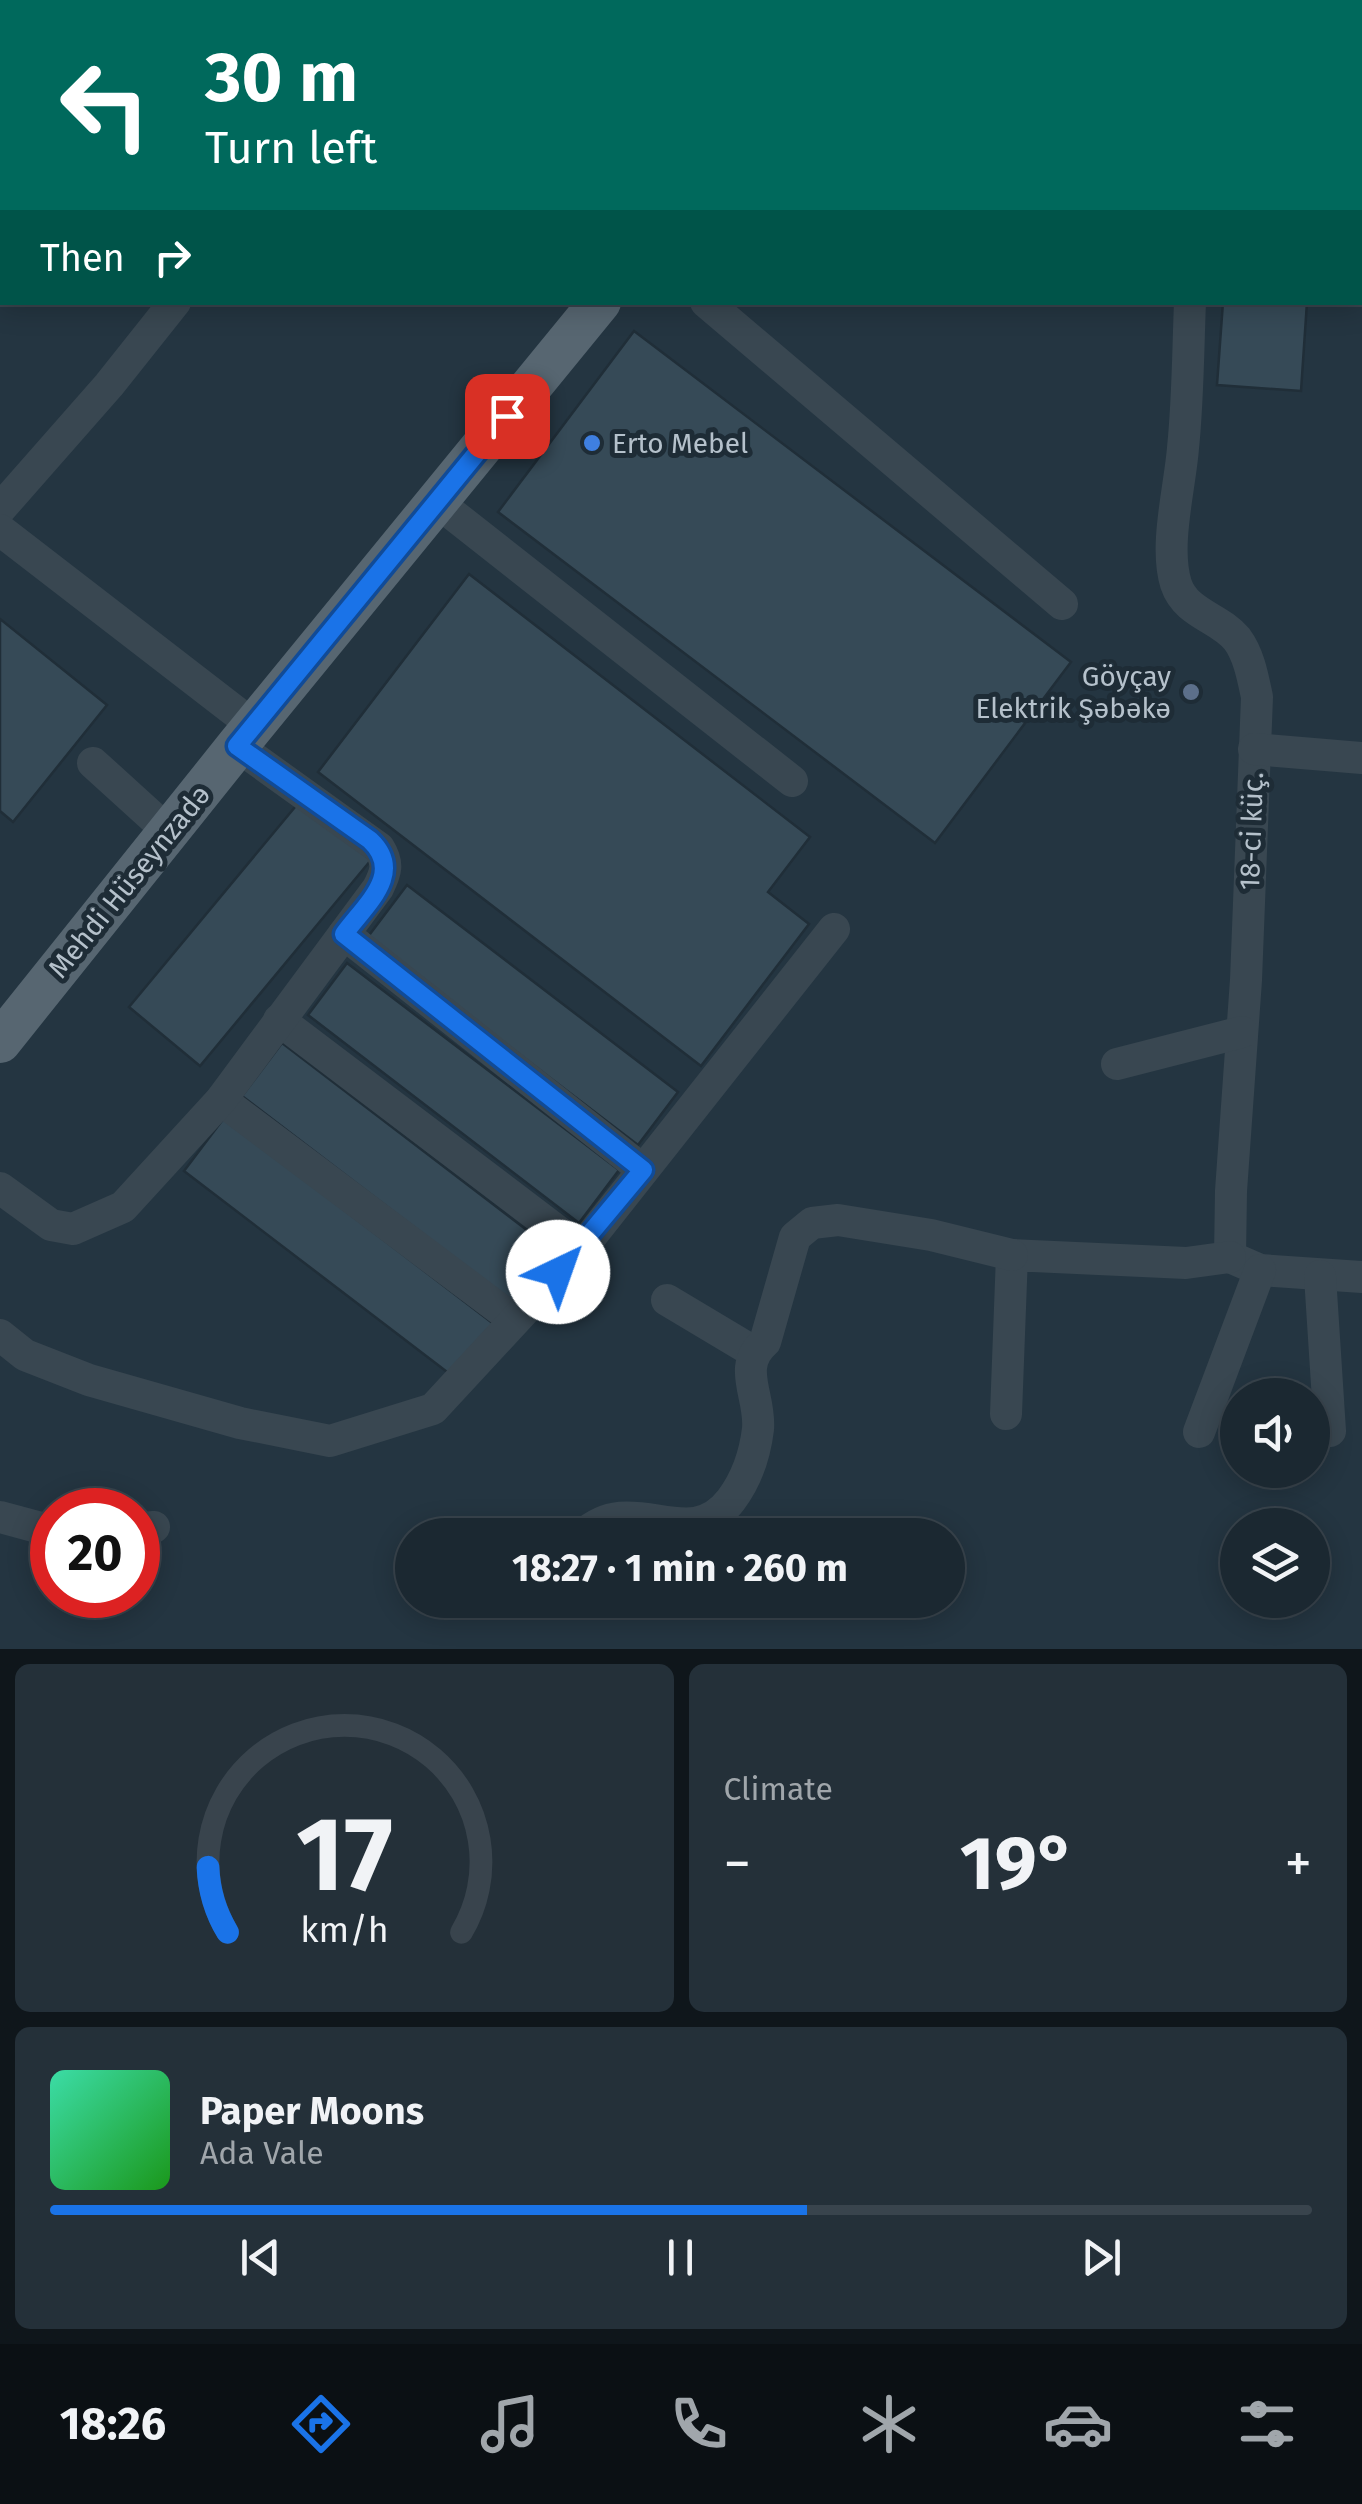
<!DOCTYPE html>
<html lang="en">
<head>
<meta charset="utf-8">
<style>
  :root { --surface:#1b2831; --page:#243039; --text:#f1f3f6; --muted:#a0a6ab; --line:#39444d; --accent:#1a73e8 }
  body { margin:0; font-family:"Fira Sans",sans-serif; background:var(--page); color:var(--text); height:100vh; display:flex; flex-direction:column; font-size:38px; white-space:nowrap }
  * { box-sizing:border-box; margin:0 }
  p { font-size:32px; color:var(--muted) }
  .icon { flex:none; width:55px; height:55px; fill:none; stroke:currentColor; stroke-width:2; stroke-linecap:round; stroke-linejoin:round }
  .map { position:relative; height:1649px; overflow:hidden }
  .sheet { display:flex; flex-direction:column; gap:15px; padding:15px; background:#0f161b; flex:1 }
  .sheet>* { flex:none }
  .banner { position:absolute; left:0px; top:0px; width:1362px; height:305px; box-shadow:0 5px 25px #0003,0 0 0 2px var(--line); background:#00695c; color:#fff; overflow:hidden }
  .tools { position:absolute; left:1220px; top:1378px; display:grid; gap:20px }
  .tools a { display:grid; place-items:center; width:110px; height:110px; border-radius:50%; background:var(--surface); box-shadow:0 5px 25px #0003,0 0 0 2px var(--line); font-size:50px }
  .speed { position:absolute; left:30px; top:1488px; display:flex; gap:20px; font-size:50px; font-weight:700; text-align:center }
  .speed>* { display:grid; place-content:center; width:130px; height:130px; border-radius:50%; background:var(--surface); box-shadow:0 5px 25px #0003,0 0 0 2px var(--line); line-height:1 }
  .speed .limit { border:15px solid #d22; background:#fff; color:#111 }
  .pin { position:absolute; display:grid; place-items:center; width:85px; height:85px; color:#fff; margin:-42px; border-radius:20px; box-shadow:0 5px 15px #0006 }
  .me { position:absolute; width:110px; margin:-55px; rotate:42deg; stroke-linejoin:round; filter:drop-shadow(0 0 8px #0008) }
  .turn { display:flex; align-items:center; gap:35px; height:210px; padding:0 40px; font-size:45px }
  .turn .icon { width:130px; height:130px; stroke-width:2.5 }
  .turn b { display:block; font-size:70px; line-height:85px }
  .then { display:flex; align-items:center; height:95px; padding:0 40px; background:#0003; gap:20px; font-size:38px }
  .big { font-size:75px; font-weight:700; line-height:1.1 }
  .sheet .card { flex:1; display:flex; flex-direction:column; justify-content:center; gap:15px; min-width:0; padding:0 35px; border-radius:15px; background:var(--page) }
  .sheet .dial { align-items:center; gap:0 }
  .dial svg { height:260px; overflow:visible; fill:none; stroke:var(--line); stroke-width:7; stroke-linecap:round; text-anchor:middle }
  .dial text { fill:var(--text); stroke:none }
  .song { display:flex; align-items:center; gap:30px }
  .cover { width:120px; height:120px; border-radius:15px; background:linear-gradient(135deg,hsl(160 70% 55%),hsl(120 70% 35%)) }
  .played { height:10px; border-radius:5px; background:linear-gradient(90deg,var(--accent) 60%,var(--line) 60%) }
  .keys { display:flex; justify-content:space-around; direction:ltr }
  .heat { display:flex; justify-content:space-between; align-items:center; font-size:55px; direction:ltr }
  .sheet .tiles { flex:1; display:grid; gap:15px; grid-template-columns:1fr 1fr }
  .card:last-child { grid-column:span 2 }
  .trip { position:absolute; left:395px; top:1518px; width:570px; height:100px; border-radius:50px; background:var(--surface); box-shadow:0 5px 25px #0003,0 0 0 2px var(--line); font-weight:700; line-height:100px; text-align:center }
  .menu { display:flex; height:160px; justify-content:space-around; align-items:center; background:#0b1014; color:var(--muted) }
  .menu .icon { width:70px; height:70px }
  .menu .selected { color:var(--accent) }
  .menu b { font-size:45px; color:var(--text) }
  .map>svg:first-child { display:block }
  .building { fill:#364a57; stroke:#202e38; stroke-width:2.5 }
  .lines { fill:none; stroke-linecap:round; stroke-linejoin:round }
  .minor { stroke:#394751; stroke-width:32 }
  .major { stroke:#576671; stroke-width:42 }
  .route-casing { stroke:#114b97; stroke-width:25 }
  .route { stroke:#1a73e8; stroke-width:18 }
  .shop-dot { fill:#3f7fe0; stroke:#1e2c36; stroke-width:4 }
  .service-dot { fill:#5c6f8a; stroke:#1e2c36; stroke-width:4 }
  .labels { text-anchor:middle; stroke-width:10; stroke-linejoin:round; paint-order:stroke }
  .poi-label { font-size:28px; fill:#b5c1cb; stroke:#1e2c36; text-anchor:start }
  .street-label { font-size:28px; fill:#b5c1cb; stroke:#1e2c36 }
</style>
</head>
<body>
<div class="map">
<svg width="1362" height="1649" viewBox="0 0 1362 1649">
  <rect width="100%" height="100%" fill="#243541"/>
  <g class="building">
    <path d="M0 152H2L0 266Z"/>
    <path d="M1223 302H1307L1301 391 1217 385Z"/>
    <path d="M634 331 1071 662 935 843 498 512Z"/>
    <path d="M469 574 810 837 768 892 809 924 701 1066 318 772Z"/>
    <path d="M0 619 107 705 13 822 0 811Z"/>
    <path d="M300 801 371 860 200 1066 129 1007Z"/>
    <path d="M407 885 678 1092 638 1145 367 938Z"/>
    <path d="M347 963 619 1170 579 1223 308 1015Z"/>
    <path d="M282 1043 553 1250 513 1303 242 1096Z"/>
    <path d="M224 1118 495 1325 455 1378 184 1171Z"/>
  </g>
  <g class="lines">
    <g class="minor">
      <path d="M89 0 90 2"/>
      <path d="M693 0 694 2"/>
      <path d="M0 69H2"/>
      <path d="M706 302 1062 604"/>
      <path d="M1190 302C1188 351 1188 400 1183 448 1180 487 1164 546 1176 584 1186 614 1219 617 1237 639 1249 655 1253 678 1257 697L1246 980 1231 1191 1230 1257 1260 1270 1362 1277"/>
      <path d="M437 502 792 781"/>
      <path d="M0 509 109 385 175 302"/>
      <path d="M0 530 254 726"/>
      <path d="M1254 749 1362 758"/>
      <path d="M93 763 169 832"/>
      <path d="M344 934 643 1170"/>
      <path d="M279 1020 581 1249"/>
      <path d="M1117 1064 1242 1032"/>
      <path d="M221 1100 513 1319"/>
      <path d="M0 1188 51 1225 73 1229 123 1207 221 1100 378 888C386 872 389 864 379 848L237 746"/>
      <path d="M1320 1276 1330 1431"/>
      <path d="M667 1300 754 1352"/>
      <path d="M0 1335 25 1355 89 1380 240 1423 330 1441 433 1409 581 1249 834 929"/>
      <path d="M1006 1414 1012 1255 1186 1263 1230 1257"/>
      <path d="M1199 1432 1260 1270"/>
      <path d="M0 1517 52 1531"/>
      <path d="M138 1529 154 1527"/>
      <path d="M583 1535C634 1488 688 1556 731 1500 746 1480 755 1454 758 1429 761 1396 736 1367 765 1342L795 1237 812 1223 838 1220 931 1235 1012 1255"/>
    </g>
    <g class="major">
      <path d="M1360 94H1362"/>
      <path d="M0 1042 237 746 600 302"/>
    </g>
  </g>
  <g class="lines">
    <g class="route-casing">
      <path id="route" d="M507 416 237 746 370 840C405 873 366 904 344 934L643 1170 558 1272"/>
    </g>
    <use href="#route" class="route"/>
  </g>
  <circle class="shop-dot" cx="592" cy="443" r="10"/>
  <circle class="service-dot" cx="1191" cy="692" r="10"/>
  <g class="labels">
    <g class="poi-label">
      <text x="612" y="453">Erto Mebel</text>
      <text x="1171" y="686" text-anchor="end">Göyçay<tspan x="1171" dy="32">Elektrik Şəbəkə</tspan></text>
    </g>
    <g class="street-label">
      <text transform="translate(1251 831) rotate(-88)" y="10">18-ci küç.</text>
      <text transform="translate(129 881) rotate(-51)" y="10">Mehdi Hüseynzadə</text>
    </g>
  </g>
</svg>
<div class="tools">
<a><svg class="icon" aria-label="sound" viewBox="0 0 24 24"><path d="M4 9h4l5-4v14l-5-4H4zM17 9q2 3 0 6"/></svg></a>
<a><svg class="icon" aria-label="layers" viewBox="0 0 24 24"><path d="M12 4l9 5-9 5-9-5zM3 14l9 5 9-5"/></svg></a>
</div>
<div class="speed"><div class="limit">20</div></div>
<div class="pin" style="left:507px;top:416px;background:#d93025"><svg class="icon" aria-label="arrive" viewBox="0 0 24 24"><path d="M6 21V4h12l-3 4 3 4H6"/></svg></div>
<svg class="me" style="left:558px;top:1272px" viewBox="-20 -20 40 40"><circle r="19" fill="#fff"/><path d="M0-13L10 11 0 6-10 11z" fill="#1a73e8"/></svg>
<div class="trip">18:27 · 1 min · 260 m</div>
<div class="banner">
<div class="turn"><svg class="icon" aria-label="left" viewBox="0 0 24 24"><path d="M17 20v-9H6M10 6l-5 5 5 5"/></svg><div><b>30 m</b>Turn left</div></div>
<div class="then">Then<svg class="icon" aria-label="right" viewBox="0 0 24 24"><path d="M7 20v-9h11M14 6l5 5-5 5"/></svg></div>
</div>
</div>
<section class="sheet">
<div class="tiles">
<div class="card dial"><svg viewBox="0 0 100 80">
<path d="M14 69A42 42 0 1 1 86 69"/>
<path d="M14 69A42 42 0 0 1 8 49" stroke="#1a73e8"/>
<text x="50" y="56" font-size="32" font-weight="700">17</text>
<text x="50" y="72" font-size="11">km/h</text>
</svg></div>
<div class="card"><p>Climate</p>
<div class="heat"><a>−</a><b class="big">19°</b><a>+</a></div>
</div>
<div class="card">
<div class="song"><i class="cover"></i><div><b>Paper Moons</b><p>Ada Vale</p></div></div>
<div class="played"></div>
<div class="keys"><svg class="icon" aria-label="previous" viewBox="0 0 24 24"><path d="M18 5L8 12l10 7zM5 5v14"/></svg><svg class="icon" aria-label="pause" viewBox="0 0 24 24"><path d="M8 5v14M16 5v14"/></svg><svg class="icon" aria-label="next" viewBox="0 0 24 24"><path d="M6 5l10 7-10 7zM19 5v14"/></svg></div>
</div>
</div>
</section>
<nav class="menu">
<b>18:26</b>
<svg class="icon selected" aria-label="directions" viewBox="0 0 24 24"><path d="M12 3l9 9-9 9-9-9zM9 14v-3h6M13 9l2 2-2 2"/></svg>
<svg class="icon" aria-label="music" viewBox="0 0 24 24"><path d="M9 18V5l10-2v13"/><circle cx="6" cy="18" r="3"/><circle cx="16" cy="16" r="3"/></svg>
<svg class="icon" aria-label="phone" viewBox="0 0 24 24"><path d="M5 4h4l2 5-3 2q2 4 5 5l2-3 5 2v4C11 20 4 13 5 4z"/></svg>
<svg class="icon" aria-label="climate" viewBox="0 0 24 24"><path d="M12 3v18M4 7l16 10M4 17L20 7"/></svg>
<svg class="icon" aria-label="car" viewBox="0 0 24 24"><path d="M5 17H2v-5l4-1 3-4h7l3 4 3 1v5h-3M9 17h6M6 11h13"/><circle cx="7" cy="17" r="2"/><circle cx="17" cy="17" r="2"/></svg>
<svg class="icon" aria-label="filters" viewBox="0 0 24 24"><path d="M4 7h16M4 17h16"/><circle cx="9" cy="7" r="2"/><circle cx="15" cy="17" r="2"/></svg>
</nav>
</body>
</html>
